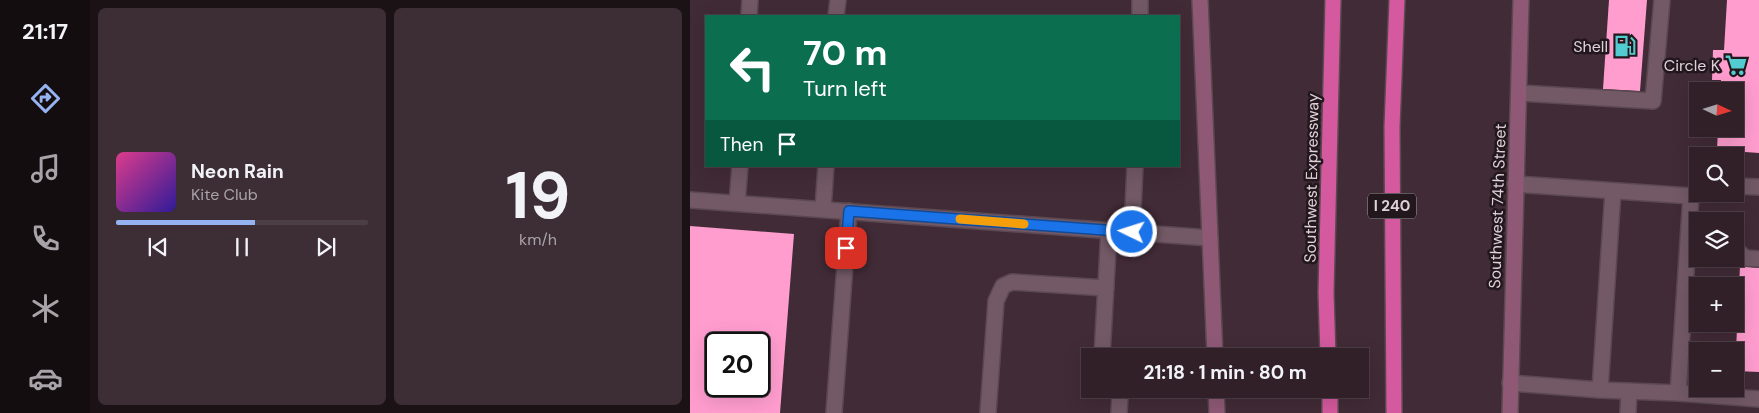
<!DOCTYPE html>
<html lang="en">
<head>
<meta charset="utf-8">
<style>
  :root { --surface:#312028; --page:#3d2d34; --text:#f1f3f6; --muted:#a8a3a8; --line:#4c3e45; --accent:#95b2f1 }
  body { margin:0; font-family:"DM Sans",sans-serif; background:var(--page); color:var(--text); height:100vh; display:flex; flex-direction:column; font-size:19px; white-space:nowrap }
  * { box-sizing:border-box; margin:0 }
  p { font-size:16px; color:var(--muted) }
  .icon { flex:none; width:28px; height:28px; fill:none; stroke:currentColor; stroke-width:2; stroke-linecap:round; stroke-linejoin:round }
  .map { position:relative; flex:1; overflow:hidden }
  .sheet { display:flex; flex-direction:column; gap:8px; padding:8px; background:#1b1216; width:600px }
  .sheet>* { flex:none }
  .top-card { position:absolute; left:15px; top:15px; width:475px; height:152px; border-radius:0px; box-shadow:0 5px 20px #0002,0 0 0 1px var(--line); background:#0b6e4f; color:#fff; overflow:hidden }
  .needle { width:32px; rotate:94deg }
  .tools { position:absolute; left:999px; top:82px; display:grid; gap:10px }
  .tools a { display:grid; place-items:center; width:55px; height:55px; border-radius:0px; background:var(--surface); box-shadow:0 5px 20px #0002,0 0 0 1px var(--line); font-size:25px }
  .speed { position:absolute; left:15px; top:332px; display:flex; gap:10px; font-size:25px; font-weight:700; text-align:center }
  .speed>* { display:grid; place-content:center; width:65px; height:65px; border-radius:50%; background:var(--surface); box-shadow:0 5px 20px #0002,0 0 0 1px var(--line); line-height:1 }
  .speed .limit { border:2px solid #111; border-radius:8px; background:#fff; color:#111 }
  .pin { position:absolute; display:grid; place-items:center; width:42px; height:42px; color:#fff; margin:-21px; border-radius:10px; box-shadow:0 2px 8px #0006 }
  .me { position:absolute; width:55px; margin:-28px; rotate:274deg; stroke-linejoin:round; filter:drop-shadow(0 0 4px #0008) }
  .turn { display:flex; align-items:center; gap:18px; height:105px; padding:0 15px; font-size:22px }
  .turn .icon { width:65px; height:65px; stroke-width:2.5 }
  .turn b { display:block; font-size:35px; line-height:42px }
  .then { display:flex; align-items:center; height:48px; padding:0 15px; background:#0003; gap:10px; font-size:19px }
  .sheet .card { flex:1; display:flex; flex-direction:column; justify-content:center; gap:8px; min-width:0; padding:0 18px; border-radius:8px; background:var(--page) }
  .sheet .dial { align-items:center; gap:0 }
  .dial b { font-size:65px; line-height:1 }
  .song { display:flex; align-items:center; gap:15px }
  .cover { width:60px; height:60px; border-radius:8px; background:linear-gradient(135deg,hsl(330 70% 55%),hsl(250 70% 35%)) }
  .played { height:5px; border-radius:2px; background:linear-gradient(90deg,var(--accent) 55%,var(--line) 55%) }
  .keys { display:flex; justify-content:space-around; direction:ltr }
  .sheet .tiles { flex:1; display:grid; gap:8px; grid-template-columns:repeat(2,1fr) }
  .trip { position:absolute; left:391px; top:348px; width:288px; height:50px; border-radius:0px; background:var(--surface); box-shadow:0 5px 20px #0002,0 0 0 1px var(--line); font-weight:700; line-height:50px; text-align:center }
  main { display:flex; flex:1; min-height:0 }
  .dock { display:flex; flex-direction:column; width:90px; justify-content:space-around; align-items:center; background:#140d10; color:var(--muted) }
  .dock .icon { width:35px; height:35px }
  .dock .on { color:var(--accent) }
  .dock b { font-size:22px; color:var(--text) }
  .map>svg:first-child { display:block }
  .building { fill:#ff9dcf; fill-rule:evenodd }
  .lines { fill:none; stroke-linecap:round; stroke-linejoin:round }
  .service-casing { stroke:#5b4851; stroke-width:18 }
  .secondary-casing { stroke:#5b4851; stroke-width:18 }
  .motorway-casing { stroke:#5b4851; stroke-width:18 }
  .service { stroke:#725965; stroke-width:15 }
  .secondary { stroke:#8f5976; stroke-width:15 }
  .motorway { stroke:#d4599e; stroke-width:15 }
  .route-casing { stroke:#114b97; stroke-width:12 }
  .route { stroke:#1a73e8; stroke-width:9 }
  .slow { stroke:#f59e0b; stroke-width:9 }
  .labels { text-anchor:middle; stroke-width:5; stroke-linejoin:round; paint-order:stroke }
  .shield { fill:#21171c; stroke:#a799a0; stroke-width:1 }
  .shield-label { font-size:15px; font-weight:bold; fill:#e0d1d8 }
  .poi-label { font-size:16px; fill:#e0d1d8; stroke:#21171c; text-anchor:end }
  .street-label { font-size:16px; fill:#e0d1d8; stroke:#21171c }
</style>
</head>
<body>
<main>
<nav class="dock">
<b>21:17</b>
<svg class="icon on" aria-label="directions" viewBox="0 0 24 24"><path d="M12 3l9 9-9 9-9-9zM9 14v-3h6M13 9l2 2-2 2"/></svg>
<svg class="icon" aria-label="music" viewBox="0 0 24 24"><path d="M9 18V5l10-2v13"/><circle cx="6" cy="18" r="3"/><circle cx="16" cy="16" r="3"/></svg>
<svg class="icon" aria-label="phone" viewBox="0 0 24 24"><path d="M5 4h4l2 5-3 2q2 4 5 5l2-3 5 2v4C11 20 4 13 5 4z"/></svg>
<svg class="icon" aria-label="climate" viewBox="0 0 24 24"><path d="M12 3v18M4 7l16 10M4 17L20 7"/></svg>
<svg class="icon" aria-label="car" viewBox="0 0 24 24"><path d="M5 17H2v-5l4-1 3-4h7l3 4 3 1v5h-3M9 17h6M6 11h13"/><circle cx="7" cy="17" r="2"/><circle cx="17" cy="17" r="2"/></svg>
</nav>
<section class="sheet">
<div class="tiles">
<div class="card">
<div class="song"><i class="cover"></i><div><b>Neon Rain</b><p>Kite Club</p></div></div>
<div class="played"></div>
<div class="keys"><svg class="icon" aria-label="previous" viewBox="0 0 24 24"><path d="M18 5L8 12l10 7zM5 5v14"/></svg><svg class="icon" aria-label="pause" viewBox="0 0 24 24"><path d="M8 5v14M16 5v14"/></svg><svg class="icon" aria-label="next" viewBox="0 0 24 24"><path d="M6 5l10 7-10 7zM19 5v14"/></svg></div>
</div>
<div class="card dial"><b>19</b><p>km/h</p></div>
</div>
</section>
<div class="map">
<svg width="1069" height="413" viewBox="0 0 1069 413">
  <rect width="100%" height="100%" fill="#412b36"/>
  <g class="building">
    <path d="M919 0H957L950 91 913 89Z"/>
    <path d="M1037 0H1069V153L1027 150 1028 129H1045V91H1030L1031 80H1022L1023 50H1034Z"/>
    <path d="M0 226 104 234 90 413H0ZM26 344H69V386H26Z"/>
    <path d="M1050 266 1069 268V372L1045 371Z"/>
  </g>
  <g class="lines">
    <g class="service-casing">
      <g id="service">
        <path d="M59 16 60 0"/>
        <path d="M146 16 148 0"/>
        <path d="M450 16V0"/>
        <path d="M829 93 963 101 972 0"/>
        <path d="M1045 186 1069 187"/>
        <path d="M0 200 520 238"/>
        <path d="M47 203 50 166"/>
        <path d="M133 209 136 166"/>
        <path d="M442 232 445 166"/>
        <path d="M1045 248 1055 258 1069 259"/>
        <path d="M412 356 419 230"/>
        <path d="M820 383 910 390 988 393 1001 196 825 184"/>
        <path d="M425 389 430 396 429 413"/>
        <path d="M910 390 923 191"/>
        <path d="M988 393 1069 399"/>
        <path d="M144 413 159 211"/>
        <path d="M298 413 306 301 313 286 322 282 416 288"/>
        <path d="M938 413 939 391"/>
      </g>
    </g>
    <g class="secondary-casing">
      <g id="secondary">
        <path d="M510 0 525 356"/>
        <path d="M526 389 527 413"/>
        <path d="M820 413 831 0"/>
      </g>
    </g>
    <g class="motorway-casing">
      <g id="motorway">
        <path d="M638 356 636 293 643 0"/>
        <path d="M640 389V413"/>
        <path d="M704 413 702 127 707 0"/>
      </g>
    </g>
    <use href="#service" class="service"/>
    <use href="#secondary" class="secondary"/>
    <use href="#motorway" class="motorway"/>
  </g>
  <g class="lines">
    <g class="route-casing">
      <path id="route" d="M156 248 159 211 442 232"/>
    </g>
    <use href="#route" class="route"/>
    <path class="slow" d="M270 219 334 224"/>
  </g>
  <defs>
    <g id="fuel-bare" transform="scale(1.725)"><path d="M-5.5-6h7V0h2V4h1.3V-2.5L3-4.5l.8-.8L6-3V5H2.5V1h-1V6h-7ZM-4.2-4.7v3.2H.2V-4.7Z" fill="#52ccd0" stroke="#21171c" stroke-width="2.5" paint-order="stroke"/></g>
    <g id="supermarket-bare" transform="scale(1.725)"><path d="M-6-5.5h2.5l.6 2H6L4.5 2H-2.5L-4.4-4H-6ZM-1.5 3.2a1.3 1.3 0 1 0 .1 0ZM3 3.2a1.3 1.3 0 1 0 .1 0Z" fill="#52ccd0" stroke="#21171c" stroke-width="2.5" paint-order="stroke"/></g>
  </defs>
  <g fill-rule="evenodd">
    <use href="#fuel-bare" x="935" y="46"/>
    <use href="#supermarket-bare" x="1046" y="65"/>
  </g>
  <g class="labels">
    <rect class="shield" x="678" y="193.5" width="48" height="25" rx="4"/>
    <g class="shield-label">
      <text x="702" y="211">I 240</text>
    </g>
    <g class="poi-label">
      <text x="918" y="52">Shell</text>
      <text x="1030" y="71">Circle K</text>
    </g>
    <g class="street-label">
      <text transform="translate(621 178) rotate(-89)" y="6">Southwest Expressway</text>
      <text transform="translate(807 206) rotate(-88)" y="6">Southwest 74th Street</text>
    </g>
  </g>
</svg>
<div class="tools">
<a><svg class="needle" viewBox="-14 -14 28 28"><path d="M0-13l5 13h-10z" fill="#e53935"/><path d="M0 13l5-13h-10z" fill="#a8a3a8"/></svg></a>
<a><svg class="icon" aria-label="search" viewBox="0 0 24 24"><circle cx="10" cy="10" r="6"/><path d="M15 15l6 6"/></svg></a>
<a><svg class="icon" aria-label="layers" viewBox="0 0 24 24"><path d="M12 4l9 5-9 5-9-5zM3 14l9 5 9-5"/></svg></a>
<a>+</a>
<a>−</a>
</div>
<div class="speed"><div class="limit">20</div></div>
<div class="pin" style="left:156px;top:248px;background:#d93025"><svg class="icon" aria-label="arrive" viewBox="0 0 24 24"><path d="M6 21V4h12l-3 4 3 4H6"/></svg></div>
<svg class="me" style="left:442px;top:232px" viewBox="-20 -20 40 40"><circle r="17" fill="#1a73e8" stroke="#fff" stroke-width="3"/><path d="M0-11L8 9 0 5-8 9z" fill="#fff"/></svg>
<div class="trip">21:18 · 1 min · 80 m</div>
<div class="top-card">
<div class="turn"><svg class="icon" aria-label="left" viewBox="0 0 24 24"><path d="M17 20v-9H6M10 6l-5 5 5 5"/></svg><div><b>70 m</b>Turn left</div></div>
<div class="then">Then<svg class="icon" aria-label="arrive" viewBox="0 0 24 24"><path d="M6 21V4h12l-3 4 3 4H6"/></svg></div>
</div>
</div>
</main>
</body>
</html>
